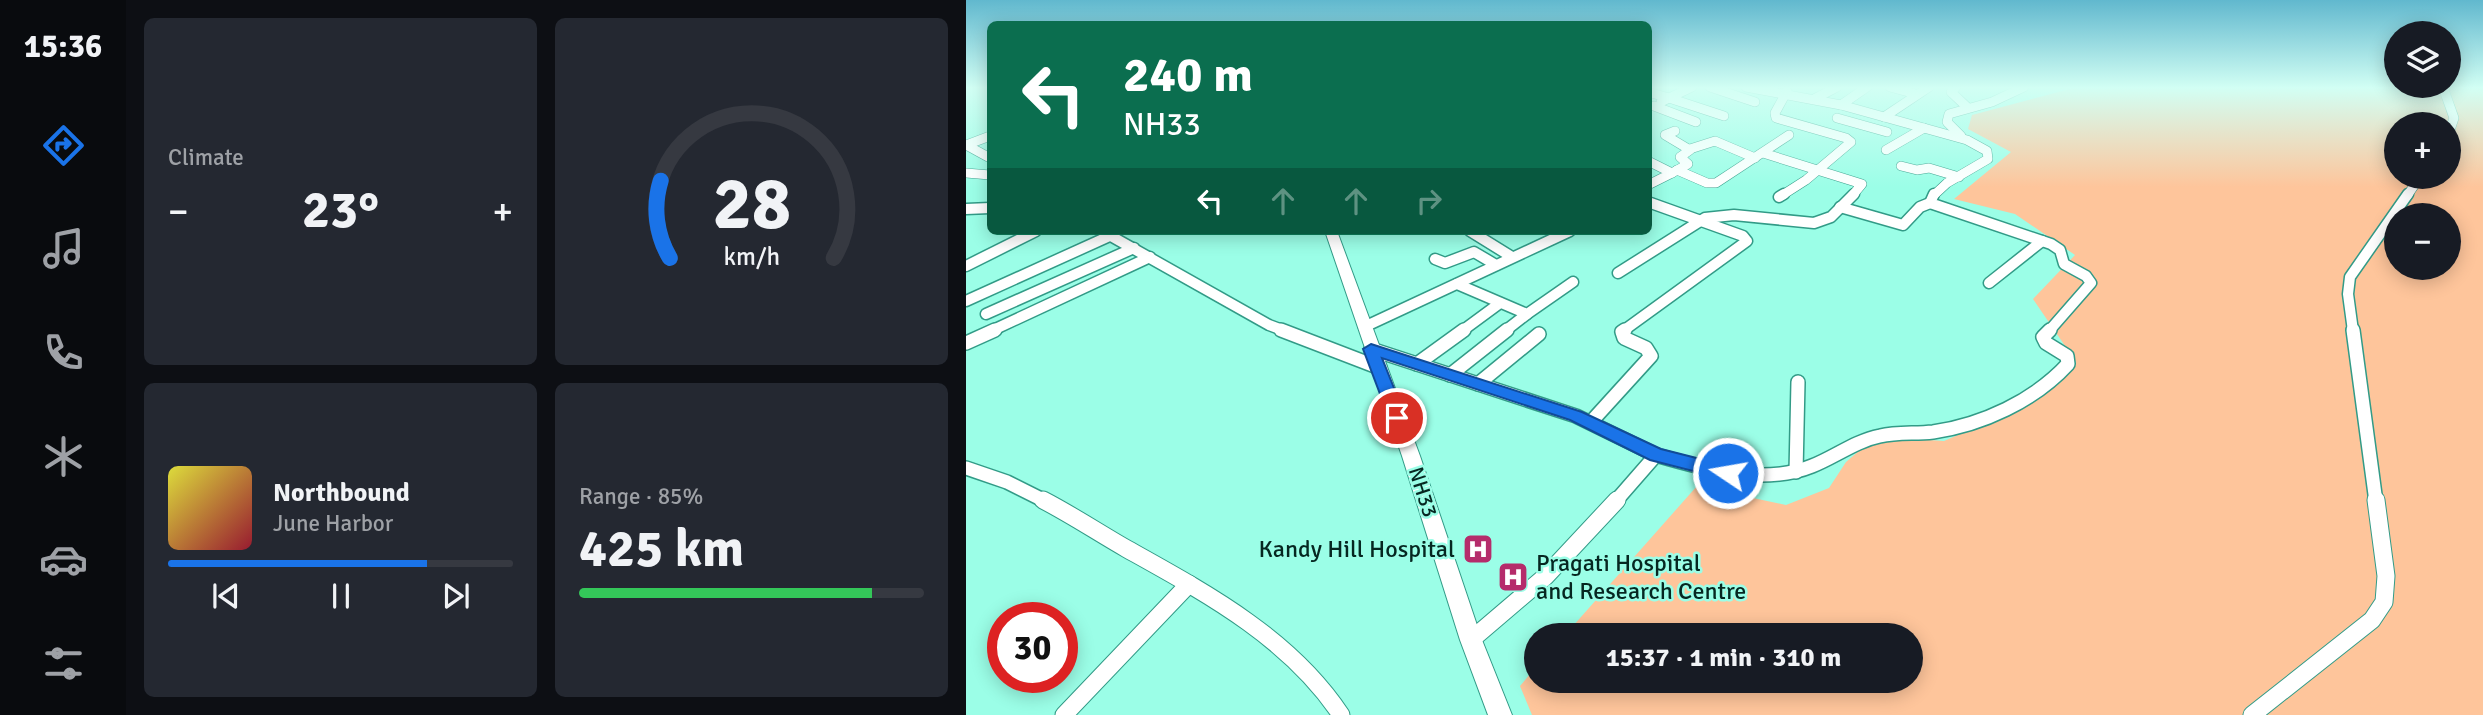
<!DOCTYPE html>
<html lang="en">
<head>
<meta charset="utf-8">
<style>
  :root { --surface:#171b24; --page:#242831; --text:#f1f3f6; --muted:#9ea1a6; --line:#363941; --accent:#1a73e8 }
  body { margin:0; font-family:Signika,sans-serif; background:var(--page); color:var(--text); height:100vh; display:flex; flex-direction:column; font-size:26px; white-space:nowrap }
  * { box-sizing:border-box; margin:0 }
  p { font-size:23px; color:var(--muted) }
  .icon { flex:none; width:38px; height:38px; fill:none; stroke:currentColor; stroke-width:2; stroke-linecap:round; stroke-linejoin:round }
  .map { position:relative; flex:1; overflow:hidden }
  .details { display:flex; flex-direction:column; gap:18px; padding:18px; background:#0d0f14; width:840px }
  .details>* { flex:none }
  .banner { position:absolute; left:21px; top:21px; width:665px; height:214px; border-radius:10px; box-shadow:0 4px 18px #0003; background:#0b6e4f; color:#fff; overflow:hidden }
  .tools { position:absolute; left:1418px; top:21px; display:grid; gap:14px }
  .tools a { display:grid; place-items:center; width:77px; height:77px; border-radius:50%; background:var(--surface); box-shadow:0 4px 18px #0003; font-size:35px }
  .speed { position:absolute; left:21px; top:602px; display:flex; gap:14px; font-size:35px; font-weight:700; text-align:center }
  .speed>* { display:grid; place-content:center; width:91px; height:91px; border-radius:50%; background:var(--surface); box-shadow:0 4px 18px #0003; line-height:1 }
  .speed .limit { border:10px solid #d22; background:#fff; color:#111 }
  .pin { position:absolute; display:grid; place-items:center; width:60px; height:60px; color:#fff; margin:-30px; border:4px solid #fff; border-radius:50%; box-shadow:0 2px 7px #0007 }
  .me { position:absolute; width:77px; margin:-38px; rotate:282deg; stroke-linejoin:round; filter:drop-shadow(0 0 5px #0008) }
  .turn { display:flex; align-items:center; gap:24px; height:147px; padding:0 21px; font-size:32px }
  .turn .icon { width:91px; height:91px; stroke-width:2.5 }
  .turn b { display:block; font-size:49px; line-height:60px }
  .lanes { display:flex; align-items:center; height:66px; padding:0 21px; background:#0003; justify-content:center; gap:35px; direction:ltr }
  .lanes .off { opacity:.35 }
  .big { font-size:52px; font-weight:700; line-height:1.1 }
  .details .tile { flex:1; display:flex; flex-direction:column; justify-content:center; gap:10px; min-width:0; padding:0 24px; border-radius:10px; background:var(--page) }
  .details .dial { align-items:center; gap:0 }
  .dial svg { height:182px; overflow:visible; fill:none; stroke:var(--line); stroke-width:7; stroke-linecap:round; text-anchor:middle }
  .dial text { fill:var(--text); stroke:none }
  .song { display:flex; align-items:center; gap:21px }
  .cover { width:84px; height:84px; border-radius:10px; background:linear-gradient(135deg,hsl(60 70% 55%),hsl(350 70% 35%)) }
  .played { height:7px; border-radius:4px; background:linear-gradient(90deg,var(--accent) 75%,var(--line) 75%) }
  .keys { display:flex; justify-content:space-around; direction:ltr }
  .heat { display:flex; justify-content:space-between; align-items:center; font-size:38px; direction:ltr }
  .charge { height:10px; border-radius:5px; background:linear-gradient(90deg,#34c759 85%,var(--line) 0) }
  .details .tiles { flex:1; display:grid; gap:18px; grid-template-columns:repeat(2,1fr) }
  .trip { position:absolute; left:558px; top:623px; width:399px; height:70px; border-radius:35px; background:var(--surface); box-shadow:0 4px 18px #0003; font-weight:700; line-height:70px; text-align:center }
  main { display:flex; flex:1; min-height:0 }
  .tabs { display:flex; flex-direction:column; width:126px; justify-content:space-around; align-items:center; background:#090b0e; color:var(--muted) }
  .tabs .icon { width:49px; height:49px }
  .tabs .on { color:var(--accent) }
  .tabs b { font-size:32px; color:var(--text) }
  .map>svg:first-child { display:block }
  .green { fill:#fec59b; fill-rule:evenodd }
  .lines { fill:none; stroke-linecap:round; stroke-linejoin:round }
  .minor-far3-casing { stroke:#329b87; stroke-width:10 }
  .minor-far2-casing { stroke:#329b87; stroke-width:13 }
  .minor-far1-casing { stroke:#329b87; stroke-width:16 }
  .minor-casing { stroke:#329b87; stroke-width:19 }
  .major-casing { stroke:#329b87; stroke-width:2 }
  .minor-far3 { stroke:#fff; stroke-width:9 }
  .minor-far2 { stroke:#fff; stroke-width:10 }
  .minor-far1 { stroke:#fff; stroke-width:13 }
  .minor { stroke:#fff; stroke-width:17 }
  .major { fill:#fff; fill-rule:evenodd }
  .route { fill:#1a73e8; stroke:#114b97; stroke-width:2 }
  .labels { text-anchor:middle; stroke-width:5; stroke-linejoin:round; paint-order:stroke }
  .street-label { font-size:21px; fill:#062721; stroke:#9bfee7 }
  .near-poi-label { font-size:24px; fill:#062721; stroke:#9bfee7; text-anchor:end }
</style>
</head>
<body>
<main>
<nav class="tabs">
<b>15:36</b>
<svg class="icon on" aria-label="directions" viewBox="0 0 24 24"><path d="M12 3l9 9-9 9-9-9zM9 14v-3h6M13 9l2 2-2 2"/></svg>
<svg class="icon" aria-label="music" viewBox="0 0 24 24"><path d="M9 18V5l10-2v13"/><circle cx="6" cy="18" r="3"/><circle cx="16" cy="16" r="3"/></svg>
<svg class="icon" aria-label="phone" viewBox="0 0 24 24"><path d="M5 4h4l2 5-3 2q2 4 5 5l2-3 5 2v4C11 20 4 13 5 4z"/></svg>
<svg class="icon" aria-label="climate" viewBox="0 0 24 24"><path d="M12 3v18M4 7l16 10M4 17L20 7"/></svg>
<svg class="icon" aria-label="car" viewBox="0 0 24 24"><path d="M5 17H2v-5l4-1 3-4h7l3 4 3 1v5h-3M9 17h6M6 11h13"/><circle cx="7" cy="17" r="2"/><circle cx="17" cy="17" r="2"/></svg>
<svg class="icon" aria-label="filters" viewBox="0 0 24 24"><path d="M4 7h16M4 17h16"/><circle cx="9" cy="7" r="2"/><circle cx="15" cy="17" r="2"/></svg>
</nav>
<section class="details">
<div class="tiles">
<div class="tile"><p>Climate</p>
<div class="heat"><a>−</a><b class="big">23°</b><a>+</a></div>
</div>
<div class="tile dial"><svg viewBox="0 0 100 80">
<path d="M14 69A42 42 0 1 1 86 69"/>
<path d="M14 69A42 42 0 0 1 10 35" stroke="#1a73e8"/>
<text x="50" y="56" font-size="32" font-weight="700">28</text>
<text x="50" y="72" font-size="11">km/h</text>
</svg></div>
<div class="tile">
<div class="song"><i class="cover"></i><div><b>Northbound</b><p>June Harbor</p></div></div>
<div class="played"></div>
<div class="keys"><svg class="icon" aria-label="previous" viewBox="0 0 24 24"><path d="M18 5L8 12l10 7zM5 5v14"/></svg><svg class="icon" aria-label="pause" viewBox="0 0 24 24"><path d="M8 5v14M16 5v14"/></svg><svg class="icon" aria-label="next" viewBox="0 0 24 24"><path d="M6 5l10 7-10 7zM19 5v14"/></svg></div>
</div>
<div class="tile"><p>Range · 85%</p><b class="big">425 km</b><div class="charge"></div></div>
</div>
</section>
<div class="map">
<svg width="1517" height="715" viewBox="0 0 1517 715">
  <rect width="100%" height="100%" fill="#9bfee7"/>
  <path class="green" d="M1111 87H1517V715H566L554 686 570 667V681H945V635H599L731 486 820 505 863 488 880 462 901 444 931 438 978 441 1050 410 1094 383 1110 362 1067 299 1109 255 1049 214 988 199 1045 152 1002 129 1006 115ZM1430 124H1482V177H1430ZM1430 215H1482V268H1430Z"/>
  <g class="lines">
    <g class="minor-far3-casing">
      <g id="minor-far3">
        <path d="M726 87 703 98 758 116"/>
        <path d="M744 87 789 102"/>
        <path d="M780 87 875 105 1001 140 1021 151 1022 159 981 183 967 196"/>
        <path d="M924 87 950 94"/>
        <path d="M990 87 985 92 1002 108"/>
        <path d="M1477 87 1488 118 1482 136"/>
        <path d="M682 92 703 98 695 102"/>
        <path d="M848 99 871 87"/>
        <path d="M875 105 901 87"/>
        <path d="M688 106 730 122"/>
        <path d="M918 117 963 87"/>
        <path d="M871 118 921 132"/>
        <path d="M995 136 981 122 983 114 1026 102 1058 87"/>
        <path d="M0 145 24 158"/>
        <path d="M0 145 24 136"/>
        <path d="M724 149 749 141 789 158"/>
        <path d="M920 150 958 128"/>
        <path d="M797 153 896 184 886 196"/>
        <path d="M682 161 706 173 682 185"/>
        <path d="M935 166 951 170 963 168 993 177"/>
        <path d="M711 170 741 183H750L823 135"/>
        <path d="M0 173 24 175"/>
        <path d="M706 173 722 164 714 157 724 150 699 135 709 131"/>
        <path d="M815 196 840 180 885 142 880 138 810 118 809 113 821 91"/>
        <path d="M1441 196 1454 177"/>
      </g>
    </g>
    <g class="minor-far2-casing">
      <g id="minor-far2">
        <path d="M968 194 964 203 1085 244 1094 250 1098 264 1120 276 1125 283 1083 331"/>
        <path d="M813 197 818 194"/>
        <path d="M874 207 937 225 954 207 964 203"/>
        <path d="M0 209 24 208"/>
        <path d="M136 231 303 325 319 331"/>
        <path d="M504 231 546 257"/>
        <path d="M469 259 479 263 508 252 530 265"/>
        <path d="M0 266 70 231"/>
        <path d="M652 273 739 218 768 215 848 223 865 217 888 194"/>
        <path d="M1023 283 1076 241"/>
        <path d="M491 284 561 314 607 282"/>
        <path d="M0 301 148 234"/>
        <path d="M20 314 168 248"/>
        <path d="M398 327 604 231"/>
        <path d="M25 331 184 257"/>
        <path d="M496 331 534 303"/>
        <path d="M539 331 561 314"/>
        <path d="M657 331 781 241 777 236 682 202"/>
        <path d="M1387 331 1382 294 1384 277 1442 194"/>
      </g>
    </g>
    <g class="minor-far1-casing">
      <g id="minor-far1">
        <path d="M315 330 414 368"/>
        <path d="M1387 330 1410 502"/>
        <path d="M0 343 29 330"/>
        <path d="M405 349 610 416 690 455 649 502"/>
        <path d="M451 364 498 330"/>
        <path d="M484 375 541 330"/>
        <path d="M512 384 573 334"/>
        <path d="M625 422 685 356 680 348 658 338 656 332 659 330"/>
        <path d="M690 455C738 469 797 486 846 466 869 457 889 441 914 436 931 432 949 434 967 432 1016 425 1068 401 1102 364L1101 356 1080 343 1077 337 1084 330"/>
        <path d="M0 468 41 482 81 502"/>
        <path d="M830 472 832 382"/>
      </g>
    </g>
    <g class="minor-casing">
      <g id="minor">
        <path d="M77 500C106 515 133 533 161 549 240 593 324 638 375 715"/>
        <path d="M505 640 580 576 651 500"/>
        <path d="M98 715 223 584"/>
        <path d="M1286 715 1406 620 1418 602 1420 576 1410 500"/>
      </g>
    </g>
    <g class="major-casing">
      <path id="major" d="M359 231H371L454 456 516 640 546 715H522L494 640 436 456Z"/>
    </g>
    <use href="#minor-far3" class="minor-far3"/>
    <use href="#minor-far2" class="minor-far2"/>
    <use href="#minor-far1" class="minor-far1"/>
    <use href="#minor" class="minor"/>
    <use href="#major" class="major"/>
  </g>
  <linearGradient id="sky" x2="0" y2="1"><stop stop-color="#61b8ce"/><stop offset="0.47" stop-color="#d2fff4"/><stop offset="1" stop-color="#d2fff4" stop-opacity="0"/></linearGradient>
  <rect width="1517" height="187" fill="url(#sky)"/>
  <path class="route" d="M405 344 616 412 695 449 762 466 769 468 772 473 769 478 762 480 684 460 604 420 416 358 440 418 437 423H425L397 349Z"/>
  <defs>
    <g id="hospital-square" transform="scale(1.575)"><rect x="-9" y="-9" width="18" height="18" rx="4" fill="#b52c6b" stroke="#9bfee7"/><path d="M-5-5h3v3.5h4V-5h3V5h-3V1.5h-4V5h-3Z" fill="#fff"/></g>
  </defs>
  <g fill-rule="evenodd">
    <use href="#hospital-square" x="512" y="549"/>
    <use href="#hospital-square" x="547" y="577"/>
  </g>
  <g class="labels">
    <g class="street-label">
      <text transform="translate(457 492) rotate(72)" y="7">NH33</text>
    </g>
    <g class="near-poi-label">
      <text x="489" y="557">Kandy Hill Hospital</text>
      <text x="570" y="571" text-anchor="start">Pragati Hospital<tspan x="570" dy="28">and Research Centre</tspan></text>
    </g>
  </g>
</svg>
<div class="tools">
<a><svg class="icon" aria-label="layers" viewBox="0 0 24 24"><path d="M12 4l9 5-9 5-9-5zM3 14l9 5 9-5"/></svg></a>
<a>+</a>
<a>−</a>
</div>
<div class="speed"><div class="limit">30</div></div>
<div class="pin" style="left:431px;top:418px;background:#d93025"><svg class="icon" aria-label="arrive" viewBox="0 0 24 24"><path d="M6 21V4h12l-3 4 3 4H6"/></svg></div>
<svg class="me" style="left:762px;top:473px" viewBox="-20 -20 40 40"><circle r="17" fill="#1a73e8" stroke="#fff" stroke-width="3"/><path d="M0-11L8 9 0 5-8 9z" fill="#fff"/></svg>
<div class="trip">15:37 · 1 min · 310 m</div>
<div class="banner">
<div class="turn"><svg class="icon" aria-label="left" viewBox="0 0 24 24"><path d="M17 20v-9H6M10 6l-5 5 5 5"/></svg><div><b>240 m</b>NH33</div></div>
<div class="lanes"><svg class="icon" aria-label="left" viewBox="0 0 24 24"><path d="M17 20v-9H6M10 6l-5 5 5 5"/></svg><svg class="icon off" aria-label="ahead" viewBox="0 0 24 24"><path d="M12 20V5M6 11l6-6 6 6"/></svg><svg class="icon off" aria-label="ahead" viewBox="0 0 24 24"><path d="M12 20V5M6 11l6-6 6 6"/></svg><svg class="icon off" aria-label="right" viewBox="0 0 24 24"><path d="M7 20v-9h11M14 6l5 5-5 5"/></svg></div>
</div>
</div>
</main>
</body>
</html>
